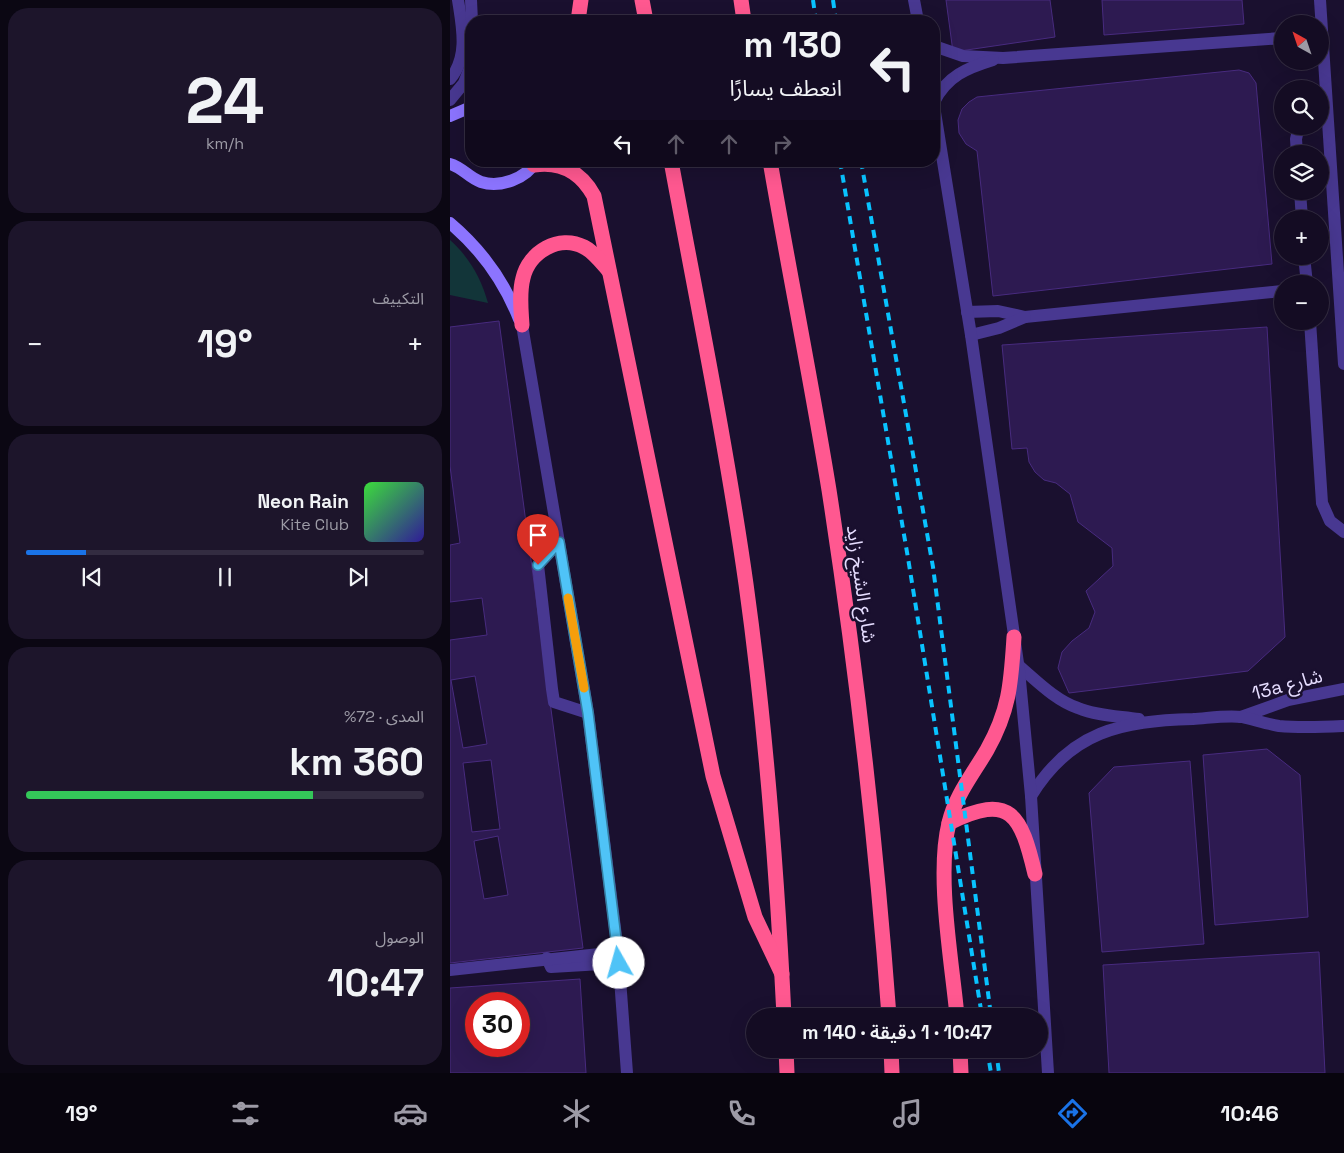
<!DOCTYPE html>
<html lang="ar">
<head>
<meta charset="utf-8">
<style>
  :root { --surface:#140c23; --page:#1d152b; --text:#f1f3f6; --muted:#9d9ba6; --line:#332c41; --accent:#1a73e8 }
  body { margin:0; font-family:"Space Grotesk","Noto Sans Arabic",sans-serif; background:var(--page); color:var(--text); direction:rtl; height:100vh; display:flex; flex-direction:column; font-size:19px; white-space:nowrap }
  * { box-sizing:border-box; margin:0 }
  p { font-size:16px; color:var(--muted) }
  .icon { flex:none; width:28px; height:28px; fill:none; stroke:currentColor; stroke-width:2; stroke-linecap:round; stroke-linejoin:round }
  .map { position:relative; flex:1; overflow:hidden; direction:ltr }
  .drawer { display:flex; flex-direction:column; gap:8px; padding:8px; background:#0b0713; width:450px }
  .drawer>* { flex:none }
  .banner { position:absolute; left:15px; top:15px; width:475px; height:152px; border-radius:20px; box-shadow:0 5px 20px #0002,0 0 0 1px var(--line); direction:rtl; background:#140c23; color:var(--text); overflow:hidden }
  .needle { width:32px; rotate:320deg }
  .buttons { position:absolute; left:824px; top:15px; display:grid; gap:10px }
  .buttons a { display:grid; place-items:center; width:55px; height:55px; border-radius:50%; background:var(--surface); box-shadow:0 5px 20px #0002,0 0 0 1px var(--line); font-size:25px }
  .speed { position:absolute; left:15px; top:992px; display:flex; gap:10px; font-size:25px; font-weight:700; text-align:center }
  .speed>* { display:grid; place-content:center; width:65px; height:65px; border-radius:50%; background:var(--surface); box-shadow:0 5px 20px #0002,0 0 0 1px var(--line); line-height:1 }
  .speed .limit { border:8px solid #d22; background:#fff; color:#111 }
  .pin { position:absolute; display:grid; place-items:center; width:42px; height:42px; color:#fff; margin:-51px -21px; border-radius:50% 50% 50% 0; rotate:-45deg; box-shadow:0 0 5px #0007 }
  .pin .icon { rotate:45deg }
  .me { position:absolute; width:55px; margin:-28px; rotate:353deg; stroke-linejoin:round; filter:drop-shadow(0 0 4px #0008) }
  .turn { display:flex; align-items:center; gap:18px; height:105px; padding:0 15px; font-size:22px }
  .turn .icon { width:65px; height:65px; stroke-width:2.5 }
  .turn b { display:block; font-size:35px; line-height:42px }
  .lanes { display:flex; align-items:center; height:48px; padding:0 15px; background:#0003; justify-content:center; gap:25px; direction:ltr }
  .lanes .off { opacity:.35 }
  .big { font-size:38px; font-weight:600; line-height:1.1 }
  .drawer .widget { flex:1; display:flex; flex-direction:column; justify-content:center; gap:8px; min-width:0; padding:0 18px; border-radius:20px; background:var(--page) }
  .drawer .dial { align-items:center; gap:0 }
  .dial b { font-size:65px; line-height:1 }
  .song { display:flex; align-items:center; gap:15px }
  .cover { width:60px; height:60px; border-radius:8px; background:linear-gradient(135deg,hsl(120 70% 55%),hsl(250 70% 35%)) }
  .played { height:5px; border-radius:2px; background:linear-gradient(90deg,var(--accent) 15%,var(--line) 15%) }
  .keys { display:flex; justify-content:space-around; direction:ltr }
  .heat { display:flex; justify-content:space-between; align-items:center; font-size:28px; direction:ltr }
  .charge { height:8px; border-radius:4px; background:linear-gradient(90deg,#34c759 72%,var(--line) 0) }
  .trip { position:absolute; left:296px; top:1008px; width:302px; height:50px; border-radius:25px; background:var(--surface); box-shadow:0 5px 20px #0002,0 0 0 1px var(--line); font-weight:600; line-height:50px; text-align:center; direction:rtl }
  .menu { display:flex; height:80px; justify-content:space-around; align-items:center; background:#08050e; color:var(--muted) }
  .menu .icon { width:35px; height:35px }
  .menu .current { color:var(--accent) }
  .menu b { font-size:22px; color:var(--text) }
  main { display:flex; flex:1; min-height:0 }
  .map>svg:first-child { display:block }
  .green { fill:#123539 }
  .building { fill:#2d1a51; stroke:#482b7f; fill-rule:evenodd }
  .lines { fill:none; stroke-linecap:round; stroke-linejoin:round }
  .service { stroke:#483891; stroke-width:12 }
  .minor { stroke:#483891; stroke-width:12 }
  .tertiary { stroke:#483891; stroke-width:12 }
  .secondary { stroke:#8c74ff; stroke-width:12 }
  .motorway { stroke:#ff5890; stroke-width:15 }
  .rail { stroke:#09c3ff; stroke-width:4; stroke-dasharray:8 6; stroke-linecap:butt }
  .route-casing { stroke:#337fa1; stroke-width:12 }
  .route { stroke:#4fc3f7; stroke-width:9 }
  .slow { stroke:#f59e0b; stroke-width:9 }
  .labels { text-anchor:middle; stroke-width:5; stroke-linejoin:round; paint-order:stroke }
  .street-label { font-size:19px; fill:#e6ddff; stroke:#1a102f }
</style>
</head>
<body>
<main>
<div class="map">
<svg width="894" height="1073" viewBox="0 0 894 1073">
  <rect width="100%" height="100%" fill="#1a102f"/>
  <path class="green" d="M0 240C19 257 31 278 38 303L0 295Z"/>
  <g class="building">
    <path d="M496 0H600L605 37 503 52Z"/>
    <path d="M652 0H792L794 24 654 35Z"/>
    <path d="M789 70 799 73 806 83 822 264 543 296 527 151 516 144 509 133 508 120 512 109 519 102 527 97Z"/>
    <path d="M49 321 133 948 0 963V640L37 635 32 598 0 602V545L10 543 0 466V327ZM25 676 37 744 13 748 1 680ZM41 760 50 829 22 832 13 763ZM48 836 58 895 34 899 24 841Z"/>
    <path d="M817 327 835 637 798 671 619 693 608 668 612 652 622 641 639 628 645 612 636 591 663 566 662 548 628 522 620 494 606 483 594 480 585 472 579 462 577 448 562 449 552 345Z"/>
    <path d="M817 749 850 775 858 917 765 925 753 755Z"/>
    <path d="M740 761 754 944 652 952 639 793 664 767Z"/>
    <path d="M869 952 875 1073H659L653 965Z"/>
    <path d="M130 979 136 1073H0V988ZM26 1004H69V1046H26Z"/>
  </g>
  <g class="lines">
    <g class="service">
      <path d="M0 79C19 57 12 26 8 0"/>
      <path d="M847 154 846 139 849 126"/>
      <path d="M850 191 852 219"/>
      <path d="M854 256 857 284"/>
      <path d="M517 312 548 311 575 317 832 291"/>
      <path d="M860 321 872 503 880 521 894 532"/>
      <path d="M521 335 549 328 575 317"/>
      <path d="M109 542 88 565 102 689 104 702 138 713"/>
      <path d="M97 958 101 967 169 963"/>
      <path d="M0 970 168 952"/>
    </g>
    <g class="minor">
      <path d="M21 0 22 21"/>
      <path d="M870 0 894 364"/>
      <path d="M484 46 513 56 553 58 832 38"/>
      <path d="M0 100 14 83 21 65"/>
      <path d="M484 102C497 76 517 68 543 60"/>
      <path d="M72 325 138 713 168 952 177 1073"/>
      <path d="M568 665C587 681 605 700 628 708 647 716 669 716 689 719"/>
      <path d="M791 717 838 700 894 689"/>
      <path d="M581 796C621 731 671 721 743 719 759 718 777 715 792 717 805 720 817 724 829 726 851 728 872 727 894 726"/>
    </g>
    <g class="tertiary">
      <path d="M464 0 468 21"/>
      <path d="M484 106 521 335 569 670 581 796 598 1073"/>
    </g>
    <g class="secondary">
      <path d="M0 116 21 107"/>
      <path d="M0 164C12 167 19 178 31 182 50 188 76 179 86 161"/>
      <path d="M0 223C32 250 54 281 69 319"/>
    </g>
    <g class="motorway">
      <path d="M192 0 196 21"/>
      <path d="M291 0 294 21"/>
      <path d="M128 21 131 0"/>
      <path d="M221 161C247 302 276 443 296 584 316 728 327 872 334 1016"/>
      <path d="M320 161C339 271 361 380 379 490 406 665 426 840 439 1016"/>
      <path d="M84 165C110 161 131 172 144 196L263 776 305 917 332 974"/>
      <path d="M72 325C71 309 69 293 73 278 79 252 109 234 134 247 144 252 152 263 159 271"/>
      <path d="M499 823C561 792 571 815 585 874"/>
      <path d="M507 1016C502 962 486 875 499 823 505 796 523 774 537 750 560 709 561 682 564 637"/>
      <path d="M336 1049 337 1073"/>
      <path d="M441 1049 442 1073"/>
      <path d="M510 1049 511 1073"/>
    </g>
    <g class="rail">
      <path d="M363 0 366 21"/>
      <path d="M383 0 386 21"/>
      <path d="M390 161 458 558 532 1016"/>
      <path d="M411 161 483 567 541 1016"/>
      <path d="M537 1049 541 1073"/>
      <path d="M546 1049 549 1073"/>
    </g>
  </g>
  <g class="lines">
    <g class="route-casing">
      <path id="route" d="M88 565 109 542 138 713 169 963"/>
    </g>
    <use href="#route" class="route"/>
    <path class="slow" d="M118 598 134 688"/>
  </g>
  <g class="labels">
    <g class="street-label">
      <text transform="translate(412 584) rotate(82)" y="7">شارع الشيخ زايد</text>
      <text transform="translate(837 684) rotate(-15)" y="7">13a شارع</text>
    </g>
  </g>
</svg>
<div class="buttons">
<a><svg class="needle" viewBox="-14 -14 28 28"><path d="M0-13l5 13h-10z" fill="#e53935"/><path d="M0 13l5-13h-10z" fill="#9d9ba6"/></svg></a>
<a><svg class="icon" aria-label="search" viewBox="0 0 24 24"><circle cx="10" cy="10" r="6"/><path d="M15 15l6 6"/></svg></a>
<a><svg class="icon" aria-label="layers" viewBox="0 0 24 24"><path d="M12 4l9 5-9 5-9-5zM3 14l9 5 9-5"/></svg></a>
<a>+</a>
<a>−</a>
</div>
<div class="speed"><div class="limit">30</div></div>
<div class="pin" style="left:88px;top:565px;background:#d93025"><svg class="icon" aria-label="arrive" viewBox="0 0 24 24"><path d="M6 21V4h12l-3 4 3 4H6"/></svg></div>
<svg class="me" style="left:169px;top:963px" viewBox="-20 -20 40 40"><circle r="19" fill="#fff"/><path d="M0-13L10 11 0 6-10 11z" fill="#4fc3f7"/></svg>
<div class="trip">10:47 · 1 دقيقة · 140 m</div>
<div class="banner">
<div class="turn"><svg class="icon" aria-label="left" viewBox="0 0 24 24"><path d="M17 20v-9H6M10 6l-5 5 5 5"/></svg><div><b>130 m</b>انعطف يسارًا</div></div>
<div class="lanes"><svg class="icon" aria-label="left" viewBox="0 0 24 24"><path d="M17 20v-9H6M10 6l-5 5 5 5"/></svg><svg class="icon off" aria-label="ahead" viewBox="0 0 24 24"><path d="M12 20V5M6 11l6-6 6 6"/></svg><svg class="icon off" aria-label="ahead" viewBox="0 0 24 24"><path d="M12 20V5M6 11l6-6 6 6"/></svg><svg class="icon off" aria-label="right" viewBox="0 0 24 24"><path d="M7 20v-9h11M14 6l5 5-5 5"/></svg></div>
</div>
</div>
<section class="drawer">
<div class="widget dial"><b>24</b><p>km/h</p></div>
<div class="widget"><p>التكييف</p>
<div class="heat"><a>−</a><b class="big">19°</b><a>+</a></div>
</div>
<div class="widget">
<div class="song"><i class="cover"></i><div><b>Neon Rain</b><p>Kite Club</p></div></div>
<div class="played"></div>
<div class="keys"><svg class="icon" aria-label="previous" viewBox="0 0 24 24"><path d="M18 5L8 12l10 7zM5 5v14"/></svg><svg class="icon" aria-label="pause" viewBox="0 0 24 24"><path d="M8 5v14M16 5v14"/></svg><svg class="icon" aria-label="next" viewBox="0 0 24 24"><path d="M6 5l10 7-10 7zM19 5v14"/></svg></div>
</div>
<div class="widget"><p>المدى · 72%</p><b class="big">360 km</b><div class="charge"></div></div>
<div class="widget"><p>الوصول</p><b class="big">10:47</b></div>
</section>
</main>
<nav class="menu">
<b>10:46</b>
<svg class="icon current" aria-label="directions" viewBox="0 0 24 24"><path d="M12 3l9 9-9 9-9-9zM9 14v-3h6M13 9l2 2-2 2"/></svg>
<svg class="icon" aria-label="music" viewBox="0 0 24 24"><path d="M9 18V5l10-2v13"/><circle cx="6" cy="18" r="3"/><circle cx="16" cy="16" r="3"/></svg>
<svg class="icon" aria-label="phone" viewBox="0 0 24 24"><path d="M5 4h4l2 5-3 2q2 4 5 5l2-3 5 2v4C11 20 4 13 5 4z"/></svg>
<svg class="icon" aria-label="climate" viewBox="0 0 24 24"><path d="M12 3v18M4 7l16 10M4 17L20 7"/></svg>
<svg class="icon" aria-label="car" viewBox="0 0 24 24"><path d="M5 17H2v-5l4-1 3-4h7l3 4 3 1v5h-3M9 17h6M6 11h13"/><circle cx="7" cy="17" r="2"/><circle cx="17" cy="17" r="2"/></svg>
<svg class="icon" aria-label="filters" viewBox="0 0 24 24"><path d="M4 7h16M4 17h16"/><circle cx="9" cy="7" r="2"/><circle cx="15" cy="17" r="2"/></svg>
<b>19°</b>
</nav>
</body>
</html>
